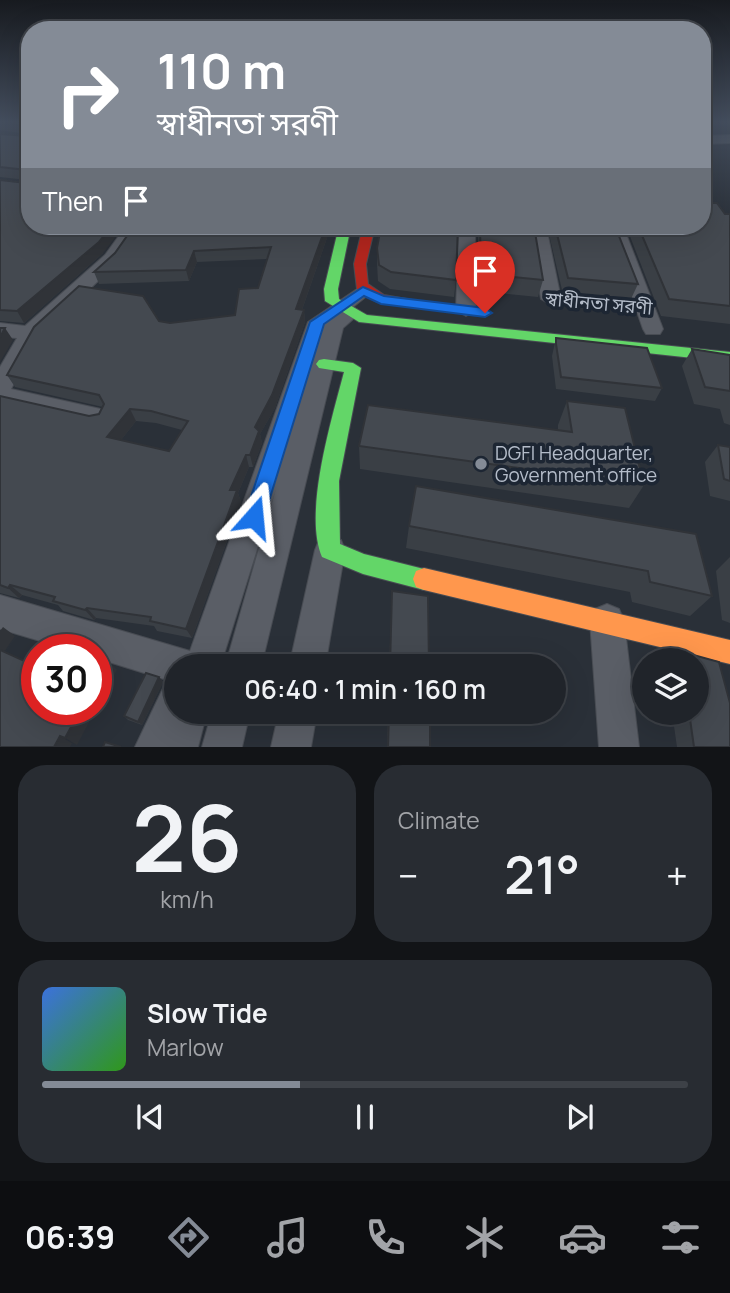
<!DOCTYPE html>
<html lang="en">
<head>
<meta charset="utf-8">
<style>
  :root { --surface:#20242a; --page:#282c32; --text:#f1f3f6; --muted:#a2a4a8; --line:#3d4147; --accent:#848b96 }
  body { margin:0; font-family:Manrope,"Noto Sans Bengali",sans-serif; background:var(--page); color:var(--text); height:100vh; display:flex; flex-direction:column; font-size:26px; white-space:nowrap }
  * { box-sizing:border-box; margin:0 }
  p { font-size:23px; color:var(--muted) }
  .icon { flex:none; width:38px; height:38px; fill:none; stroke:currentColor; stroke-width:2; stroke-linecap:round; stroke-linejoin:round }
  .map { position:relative; height:747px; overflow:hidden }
  .side { display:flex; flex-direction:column; gap:18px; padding:18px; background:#121417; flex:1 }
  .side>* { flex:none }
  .hud { position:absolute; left:21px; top:21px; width:690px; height:214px; border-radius:28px; box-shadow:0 7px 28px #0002,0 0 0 2px var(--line); background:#848b96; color:#fff; overflow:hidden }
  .fabs { position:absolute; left:632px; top:648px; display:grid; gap:14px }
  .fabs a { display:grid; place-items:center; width:77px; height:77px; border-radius:50%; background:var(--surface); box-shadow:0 7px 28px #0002,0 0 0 2px var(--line); font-size:35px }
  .speed { position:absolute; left:21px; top:634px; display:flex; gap:14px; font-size:35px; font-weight:700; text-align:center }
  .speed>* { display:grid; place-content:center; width:91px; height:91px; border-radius:50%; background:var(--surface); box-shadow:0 7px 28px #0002,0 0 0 2px var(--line); line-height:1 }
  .speed .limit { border:10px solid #d22; background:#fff; color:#111 }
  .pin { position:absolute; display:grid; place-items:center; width:60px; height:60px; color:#fff; margin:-72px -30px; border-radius:50% 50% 50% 0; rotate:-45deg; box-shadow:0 0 7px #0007 }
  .pin .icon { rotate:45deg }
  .me { position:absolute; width:77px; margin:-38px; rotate:18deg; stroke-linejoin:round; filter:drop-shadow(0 0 5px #0008) }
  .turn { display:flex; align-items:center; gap:24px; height:147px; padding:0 21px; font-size:32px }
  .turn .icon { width:91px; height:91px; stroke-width:2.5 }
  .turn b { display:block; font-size:49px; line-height:60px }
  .then { display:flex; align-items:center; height:66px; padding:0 21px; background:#0003; gap:14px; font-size:26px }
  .big { font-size:52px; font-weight:600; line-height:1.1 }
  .side .tile { flex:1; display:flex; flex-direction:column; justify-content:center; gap:10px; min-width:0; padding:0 24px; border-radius:28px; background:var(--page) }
  .side .dial { align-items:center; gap:0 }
  .dial b { font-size:91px; line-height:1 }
  .song { display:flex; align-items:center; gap:21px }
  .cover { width:84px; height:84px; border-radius:10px; background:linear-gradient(135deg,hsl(220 70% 55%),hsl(110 70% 35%)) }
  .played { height:7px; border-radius:4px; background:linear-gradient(90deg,var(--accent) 40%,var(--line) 40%) }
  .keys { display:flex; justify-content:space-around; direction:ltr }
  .heat { display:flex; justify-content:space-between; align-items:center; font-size:38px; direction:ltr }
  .side .tiles { flex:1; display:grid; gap:18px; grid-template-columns:1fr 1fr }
  .tile:last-child { grid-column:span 2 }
  .trip { position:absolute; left:164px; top:654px; width:402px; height:70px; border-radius:35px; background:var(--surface); box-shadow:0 7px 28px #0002,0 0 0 2px var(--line); font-weight:600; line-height:70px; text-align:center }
  .menu { display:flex; height:112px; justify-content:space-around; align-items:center; background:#0d0e11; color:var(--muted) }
  .menu .icon { width:49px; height:49px }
  .menu .on { color:var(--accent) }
  .menu b { font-size:32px; color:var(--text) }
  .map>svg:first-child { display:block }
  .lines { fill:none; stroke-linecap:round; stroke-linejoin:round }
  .street-casing { stroke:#484c53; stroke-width:2 }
  .fast-casing { stroke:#484c53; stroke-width:2 }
  .slow-casing { stroke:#484c53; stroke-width:2 }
  .jam-casing { stroke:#484c53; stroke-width:2 }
  .street { fill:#5a5e66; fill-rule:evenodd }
  .fast { fill:#63d668; fill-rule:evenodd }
  .slow { fill:#ff974d; fill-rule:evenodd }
  .jam { fill:#b3261e; fill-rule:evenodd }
  .wall { fill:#3a3f45; fill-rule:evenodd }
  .shaded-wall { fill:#303338 }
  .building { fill:#444950; stroke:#303338; stroke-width:2; fill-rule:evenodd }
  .route { fill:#1a73e8; stroke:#114b97; stroke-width:2 }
  .poi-dot { fill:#848b96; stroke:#1d2633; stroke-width:2.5 }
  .labels { text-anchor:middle; stroke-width:7; stroke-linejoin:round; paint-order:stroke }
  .street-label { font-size:19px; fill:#b4bcc9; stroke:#1d2633 }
  .poi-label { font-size:19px; fill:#b4bcc9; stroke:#1d2633; text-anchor:start }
</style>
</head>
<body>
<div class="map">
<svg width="730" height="747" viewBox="0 0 730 747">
  <rect width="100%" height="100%" fill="#2a3038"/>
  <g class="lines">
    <g class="street-casing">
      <g id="street">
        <path d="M730 135V143L702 144V136Z"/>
        <path d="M126 226H142L117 263 39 337 11 389 105 410 108 417 105 424 96 426 0 404V367L17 338 0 337V323L25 326 105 255Z"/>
        <path d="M459 226H475L476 310 466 316 456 310Z"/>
        <path d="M530 226H546L561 299 558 303 551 305 541 299Z"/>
        <path d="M607 226H623L663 329 660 334H646L643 329Z"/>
        <path d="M363 285 373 291 353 307 361 312 343 328 261 667H225L276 489 220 667H177V712H207L198 747H135L167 680 96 658V649H67L0 629V595L190 651 308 322Z"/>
        <path d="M330 536 341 540 345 550 325 667H289L315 550 319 540Z"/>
        <path d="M607 604 619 609 624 621 639 747H599L590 621 595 609Z"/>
        <path d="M212 712H250L242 747H202Z"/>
        <path d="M279 712H317L311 747H271Z"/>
      </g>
    </g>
    <g class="fast-casing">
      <g id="fast">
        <path d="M339 226H351L338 289 339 299 367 315 730 352V362L359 322 325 301 324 289Z"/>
        <path d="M324 359 353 363 361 368 339 481 340 544 364 554 432 571 435 579 432 587 424 590 363 574 322 557C303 513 332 418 344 372L319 368 316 364 319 360Z"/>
      </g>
    </g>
    <g class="slow-casing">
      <path id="slow" d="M424 568 730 640V664L424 590 416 587 413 579 416 571Z"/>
    </g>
    <g class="jam-casing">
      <path id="jam" d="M363 226H375L366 264 368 284 384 295 424 302 426 305 424 308 375 301 357 289 354 264Z"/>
    </g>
    <use href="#street" class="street"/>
    <use href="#fast" class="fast"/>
    <use href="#slow" class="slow"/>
    <use href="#jam" class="jam"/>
  </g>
  <g class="wall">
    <path d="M0 122H30L103 253 24 323 0 321V180L27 183V180L0 177V134L26 136V134L0 130V131Z"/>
    <path d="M725 214H730V324L661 316 626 226H702Z"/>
    <path d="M134 226H327L328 235 302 310H304L305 322 275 408 260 434 262 443 253 467H249L238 493 241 502 192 638 157 631 154 626 96 618 94 620 63 611 58 605 22 595 19 598 0 593V396L89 416 99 414 103 407 15 387 7 375 159 321 170 323 235 315 258 288 267 259 197 262 189 281 99 284 94 272 115 253ZM136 421 156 423 182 430 169 451 121 440Z"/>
    <path d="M478 226H534L543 280 538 297 478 291Z"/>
    <path d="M547 226H615L638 284 630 301 563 294Z"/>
    <path d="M377 248 456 280 454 297 390 289 378 281 377 264Z"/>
    <path d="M556 338 662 388 655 401 556 389 552 356Z"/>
    <path d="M692 349 730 355V425L724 423 720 409 694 404 682 366Z"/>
    <path d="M567 401 644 485 629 508 360 469 359 446 558 430V425Z"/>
    <path d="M718 445 730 447V501L710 496 705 462Z"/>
    <path d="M409 526 696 534 712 596 690 616 632 602 630 592 406 548Z"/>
    <path d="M730 557V623L722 620 716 571Z"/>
    <path d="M392 591 429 667H389Z"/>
    <path d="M679 651 719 662 730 703V747H677L672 712H696V660H669Z"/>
    <path d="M159 677 163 682 142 725 128 720 124 716Z"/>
    <path d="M388 712H430V747H387Z"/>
  </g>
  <g class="shaded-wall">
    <path d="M112 226H124L103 253 24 323 17 311Z"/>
    <path d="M326 226 328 235 298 321 296 309Z"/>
    <path d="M194 251 197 262 189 281 186 270Z"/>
    <path d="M304 310 305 322 275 408 260 434 262 443 253 467 250 455 255 427Z"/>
    <path d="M5 328 13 340 0 362V337Z"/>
    <path d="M130 409 136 421 114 449 107 437Z"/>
    <path d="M246 455 249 467 238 493 241 502 192 638 186 629 230 490Z"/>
    <path d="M10 585 22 595 19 598 8 588Z"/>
    <path d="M87 608 96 618 94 620 85 610Z"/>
    <path d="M3 627 15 636 2 655 0 653V631Z"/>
    <path d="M108 661 117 670 96 708V682Z"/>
    <path d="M159 677 163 682 142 725 138 722Z"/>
    <path d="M81 709H96L77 745 65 738Z"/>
    <path d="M60 736 72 743 70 747H54Z"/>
  </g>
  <g class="building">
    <path d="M0 122H30V226H112L99 242 17 311 0 310V180L27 183 26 170 0 167V134L26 136 29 126Z"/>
    <path d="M702 203H717L725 214H730V306L669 299 638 226H702Z"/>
    <path d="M134 226H326L296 309 304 310 272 395 255 427 259 431 250 455H246L230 490H237L186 629 150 621 151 617 87 608 85 610 53 601 55 597 10 585 8 588 0 585V396L89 416 99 414 104 404 99 395 7 375 34 327 79 286 143 296 159 321 170 323 235 315 239 289 258 288 271 247 194 251 186 270 94 272 115 253ZM130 409 151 411 188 421 169 451 107 437Z"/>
    <path d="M381 226H458L456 280 391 272 379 265 377 248Z"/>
    <path d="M480 226H534L543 280 481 274Z"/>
    <path d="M555 226H615L638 284 568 278Z"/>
    <path d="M0 328H5L0 337Z"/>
    <path d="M556 338 647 348 662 388 561 377 556 344Z"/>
    <path d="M692 349 730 355V391L705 387Z"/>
    <path d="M567 401 625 408 644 485 359 446 368 405 572 432Z"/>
    <path d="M718 445 730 447V481L724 479Z"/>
    <path d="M416 486 696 534 712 596 650 582 648 571 409 526Z"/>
    <path d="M392 591 428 596 429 667H390Z"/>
    <path d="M0 650 29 663 28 665 37 668V709H81L65 738 60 736 54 747H0Z"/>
    <path d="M679 651 719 662 730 703V747H694L689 712H696V660H680Z"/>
    <path d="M96 657 108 661 96 682Z"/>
    <path d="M146 673 159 677 138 722 124 716Z"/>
    <path d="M389 712H430V747H388Z"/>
    <path d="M105 742 121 747H103Z"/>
  </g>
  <linearGradient id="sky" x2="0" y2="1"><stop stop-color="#171a1f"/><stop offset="0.54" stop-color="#444e5e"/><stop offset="1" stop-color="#444e5e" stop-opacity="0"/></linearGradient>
  <rect width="730" height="226" fill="url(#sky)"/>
  <path class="route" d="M363 287 384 296 485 308 492 313 485 317 381 304 364 296 324 324 264 517 261 523 254 526 247 523 244 517 310 322Z"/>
  <circle class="poi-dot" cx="481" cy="464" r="7"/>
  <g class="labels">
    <g class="street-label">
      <text transform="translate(599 303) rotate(5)" y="7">স্বাধীনতা সরণী</text>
    </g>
    <g class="poi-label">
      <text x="495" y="460">DGFI Headquarter,<tspan x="495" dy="22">Government office</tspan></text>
    </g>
  </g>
</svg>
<div class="fabs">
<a><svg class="icon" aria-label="layers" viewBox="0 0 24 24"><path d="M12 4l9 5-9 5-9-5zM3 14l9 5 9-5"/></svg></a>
</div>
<div class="speed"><div class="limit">30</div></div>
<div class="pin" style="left:485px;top:313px;background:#d93025"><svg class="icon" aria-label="arrive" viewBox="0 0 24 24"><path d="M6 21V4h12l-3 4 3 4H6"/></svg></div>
<svg class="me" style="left:254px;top:517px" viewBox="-20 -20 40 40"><path d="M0-17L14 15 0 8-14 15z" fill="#1a73e8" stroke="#fff" stroke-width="4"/></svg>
<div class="trip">06:40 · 1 min · 160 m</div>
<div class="hud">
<div class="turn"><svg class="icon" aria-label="right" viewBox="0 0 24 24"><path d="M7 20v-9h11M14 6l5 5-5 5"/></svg><div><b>110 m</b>স্বাধীনতা সরণী</div></div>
<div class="then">Then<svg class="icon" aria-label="arrive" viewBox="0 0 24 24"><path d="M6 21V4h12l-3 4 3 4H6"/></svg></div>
</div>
</div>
<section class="side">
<div class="tiles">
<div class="tile dial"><b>26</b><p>km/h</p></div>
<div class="tile"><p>Climate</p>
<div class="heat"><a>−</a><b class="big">21°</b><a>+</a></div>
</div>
<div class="tile">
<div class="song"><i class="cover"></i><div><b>Slow Tide</b><p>Marlow</p></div></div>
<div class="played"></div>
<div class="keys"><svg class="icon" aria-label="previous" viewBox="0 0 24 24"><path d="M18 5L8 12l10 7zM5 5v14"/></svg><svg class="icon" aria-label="pause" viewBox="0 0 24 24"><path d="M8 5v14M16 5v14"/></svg><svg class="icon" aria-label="next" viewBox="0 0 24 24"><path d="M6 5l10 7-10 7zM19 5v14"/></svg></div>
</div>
</div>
</section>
<nav class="menu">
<b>06:39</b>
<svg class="icon on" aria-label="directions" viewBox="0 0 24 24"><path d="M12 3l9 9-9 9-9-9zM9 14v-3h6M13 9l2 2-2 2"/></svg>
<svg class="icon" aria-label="music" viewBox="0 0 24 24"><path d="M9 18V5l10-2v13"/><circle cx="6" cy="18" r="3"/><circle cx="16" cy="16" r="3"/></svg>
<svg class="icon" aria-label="phone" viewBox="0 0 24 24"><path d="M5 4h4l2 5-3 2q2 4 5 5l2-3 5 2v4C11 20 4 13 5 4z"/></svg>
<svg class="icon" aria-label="climate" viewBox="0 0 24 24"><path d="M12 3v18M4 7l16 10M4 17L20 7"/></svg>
<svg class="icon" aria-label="car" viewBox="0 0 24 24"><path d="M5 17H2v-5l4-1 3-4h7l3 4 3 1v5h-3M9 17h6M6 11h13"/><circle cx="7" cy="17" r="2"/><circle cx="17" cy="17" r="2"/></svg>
<svg class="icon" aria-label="filters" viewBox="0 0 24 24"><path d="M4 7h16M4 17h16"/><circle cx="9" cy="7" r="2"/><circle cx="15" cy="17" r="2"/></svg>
</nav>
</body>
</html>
